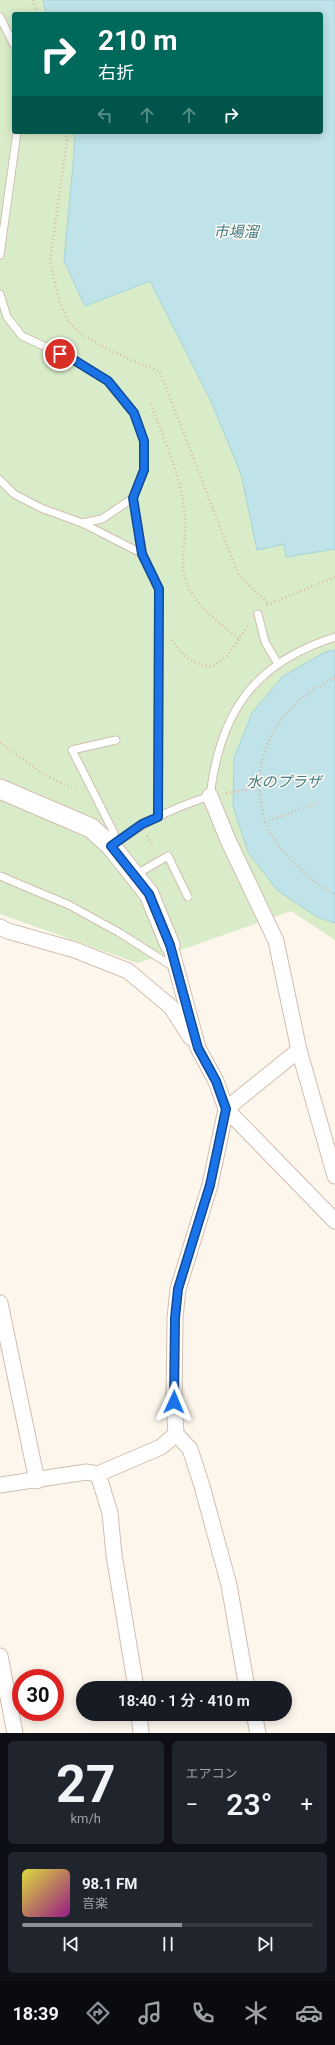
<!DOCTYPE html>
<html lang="ja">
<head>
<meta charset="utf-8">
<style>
  :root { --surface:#171b24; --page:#20242c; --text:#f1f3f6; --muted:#9ea1a6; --line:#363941; --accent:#8c9099 }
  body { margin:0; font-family:Roboto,"Noto Sans JP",sans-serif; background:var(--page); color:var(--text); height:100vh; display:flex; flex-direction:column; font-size:15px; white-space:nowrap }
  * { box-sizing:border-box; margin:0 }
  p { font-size:13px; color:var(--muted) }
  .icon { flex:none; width:22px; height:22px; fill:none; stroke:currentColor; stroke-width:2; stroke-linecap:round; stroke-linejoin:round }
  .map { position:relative; height:1733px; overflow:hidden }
  .panel { display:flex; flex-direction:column; gap:8px; padding:8px; background:#0d0f14; flex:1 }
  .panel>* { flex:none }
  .guide { position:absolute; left:12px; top:12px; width:311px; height:122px; border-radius:4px; box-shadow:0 2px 10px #0003; background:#00695c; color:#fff; overflow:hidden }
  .speed { position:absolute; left:12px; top:1669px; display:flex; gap:8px; font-size:20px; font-weight:700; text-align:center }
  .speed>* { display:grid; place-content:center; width:52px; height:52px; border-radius:50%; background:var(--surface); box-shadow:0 2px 10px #0003; line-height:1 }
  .speed .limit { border:6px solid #d22; background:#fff; color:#111 }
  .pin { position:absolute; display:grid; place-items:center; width:34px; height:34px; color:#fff; margin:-17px; border:2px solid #fff; border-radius:50%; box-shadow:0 1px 4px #0007 }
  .me { position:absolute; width:44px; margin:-22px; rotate:1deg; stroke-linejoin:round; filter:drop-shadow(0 0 3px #0008) }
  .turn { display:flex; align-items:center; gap:14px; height:84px; padding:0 20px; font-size:18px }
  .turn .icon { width:52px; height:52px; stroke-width:2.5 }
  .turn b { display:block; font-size:28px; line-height:34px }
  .lanes { display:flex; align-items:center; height:38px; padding:0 20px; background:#0003; justify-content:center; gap:20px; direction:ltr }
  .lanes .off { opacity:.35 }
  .big { font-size:30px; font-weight:600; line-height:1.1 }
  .panel .widget { flex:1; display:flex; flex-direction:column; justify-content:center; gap:6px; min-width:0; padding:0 14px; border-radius:6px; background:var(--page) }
  .panel .dial { align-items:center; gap:0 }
  .dial b { font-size:52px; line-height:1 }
  .song { display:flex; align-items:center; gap:12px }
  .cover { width:48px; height:48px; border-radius:6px; background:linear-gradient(135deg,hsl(60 70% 55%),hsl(310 70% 35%)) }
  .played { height:4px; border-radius:2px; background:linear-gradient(90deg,var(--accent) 55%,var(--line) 55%) }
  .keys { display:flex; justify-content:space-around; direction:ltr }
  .heat { display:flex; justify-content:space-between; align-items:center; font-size:22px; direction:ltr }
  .panel .tiles { flex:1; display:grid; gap:8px; grid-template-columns:1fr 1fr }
  .widget:last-child { grid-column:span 2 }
  .trip { position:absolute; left:76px; top:1681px; width:216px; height:40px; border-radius:20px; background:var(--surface); box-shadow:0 2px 10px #0003; font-weight:600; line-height:40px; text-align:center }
  .menu { display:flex; height:64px; justify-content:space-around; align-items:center; background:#090b0e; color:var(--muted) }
  .menu .icon { width:28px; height:28px }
  .menu .active { color:var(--accent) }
  .menu b { font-size:18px; color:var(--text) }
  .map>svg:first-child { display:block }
  .green { fill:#d8ecc9; fill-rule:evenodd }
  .water { fill:#bfe3e8; stroke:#a5d3da }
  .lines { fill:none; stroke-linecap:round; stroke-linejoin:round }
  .service-casing { stroke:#d1beb0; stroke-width:9 }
  .minor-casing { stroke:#d1beb0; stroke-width:17 }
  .tertiary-casing { stroke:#d1beb0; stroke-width:21 }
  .path { stroke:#d9b8a5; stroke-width:2.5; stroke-dasharray:1 3; stroke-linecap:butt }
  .service { stroke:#fff; stroke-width:7 }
  .minor { stroke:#fff; stroke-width:15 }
  .tertiary { stroke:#fff; stroke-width:19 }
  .route-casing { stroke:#114b97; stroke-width:10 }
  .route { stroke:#1a73e8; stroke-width:7 }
  .labels { text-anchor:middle; stroke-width:3; stroke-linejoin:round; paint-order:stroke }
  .water-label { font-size:15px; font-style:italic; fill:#437c86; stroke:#fffaf3 }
</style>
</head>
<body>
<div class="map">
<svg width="335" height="1733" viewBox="0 0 335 1733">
  <rect width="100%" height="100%" fill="#fdf6ec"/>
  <path class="green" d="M0 0H335V940L291 911 184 949 137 963 0 914ZM14 14H321V132H14Z"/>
  <g class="water">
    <path d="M43 0H335V549L286 557 284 544 257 550 241 474 211 401 150 281 85 306 64 261 75 142 73 132H321V14H51L46 12Z"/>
    <path d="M335 650V923L317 917 277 890 248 852 233 806 234 758 252 713 283 676 325 652Z"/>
  </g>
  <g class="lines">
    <g class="service-casing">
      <g id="service">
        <path d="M0 17 14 45"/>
        <path d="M0 255 17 132"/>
        <path d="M0 294 7 317 22 336 74 360 108 381 134 413 144 441V470L133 498 143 554 159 589 158 817"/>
        <path d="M0 480 14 494 41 508 82 523 143 554"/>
        <path d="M82 523 102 519 133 498"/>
        <path d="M258 614 265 642 278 664"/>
        <path d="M112 844 114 833 72 750 116 740"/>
        <path d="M112 846C146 821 170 809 210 796 220 713 253 663 335 637"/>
        <path d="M135 875 168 856 188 897"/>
        <path d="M0 876 69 905 120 933 175 968"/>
      </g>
    </g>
    <g class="minor-casing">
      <g id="minor">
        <path d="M210 796 228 840 276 941 299 1050 335 1176"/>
        <path d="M0 927 8 931 75 950 128 971 171 1007 191 1038"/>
        <path d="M170 945 198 1048 216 1081 226 1109 335 1221"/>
        <path d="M0 1303 37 1481"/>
        <path d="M98 1474 110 1513 114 1555 136 1688"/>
        <path d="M0 1485 86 1472 98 1474 161 1447 176 1434"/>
        <path d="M0 1656 15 1733"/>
        <path d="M247 1688 229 1585 202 1486 190 1449 176 1434 174 1402 175 1318 178 1289 210 1185 226 1109 299 1050"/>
        <path d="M139 1714 141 1733"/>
        <path d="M254 1714 258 1733"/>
      </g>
    </g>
    <g class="tertiary-casing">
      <path id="tertiary" d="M0 789 91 828 111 846 149 894 170 945"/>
    </g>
    <g class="path">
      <path d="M33 0 37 14"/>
      <path d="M65 132 67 140 50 261 59 300 68 321 81 334 111 351 160 372 239 576 268 603"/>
      <path d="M151 404C163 438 180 473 184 509 187 528 183 545 183 564 183 598 216 620 240 639"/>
      <path d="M267 605 335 577"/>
      <path d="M172 640C182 656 194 665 212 667L227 656 248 626"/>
      <path d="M335 678C286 699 251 748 261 803 262 810 263 818 266 824 272 839 283 851 294 863 305 874 320 888 335 894"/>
      <path d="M0 743 45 775 78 791"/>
      <path d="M226 793 258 788"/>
      <path d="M265 822 316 804"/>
      <path d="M147 836 153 846"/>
    </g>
    <use href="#service" class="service"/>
    <use href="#minor" class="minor"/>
    <use href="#tertiary" class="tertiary"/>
  </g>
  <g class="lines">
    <g class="route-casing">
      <path id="route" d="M60 354 74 360 108 381 134 413 144 441V470L133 498 142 554 159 589 158 817 142 824 111 846 149 894 170 945 198 1048 216 1081 226 1109 210 1185 178 1289 175 1318 174 1402"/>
    </g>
    <use href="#route" class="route"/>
  </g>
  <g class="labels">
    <g class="water-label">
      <text x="236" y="237">市場溜</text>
      <text x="284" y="787">水のプラザ</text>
    </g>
  </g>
</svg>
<div class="speed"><div class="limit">30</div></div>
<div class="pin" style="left:60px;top:354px;background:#d93025"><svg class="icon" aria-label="arrive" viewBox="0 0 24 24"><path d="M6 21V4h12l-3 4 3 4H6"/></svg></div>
<svg class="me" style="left:174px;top:1402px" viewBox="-20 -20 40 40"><path d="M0-17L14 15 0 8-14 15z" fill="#1a73e8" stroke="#fff" stroke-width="4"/></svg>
<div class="trip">18:40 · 1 分 · 410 m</div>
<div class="guide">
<div class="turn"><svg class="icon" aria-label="right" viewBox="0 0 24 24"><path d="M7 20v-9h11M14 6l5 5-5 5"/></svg><div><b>210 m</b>右折</div></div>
<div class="lanes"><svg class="icon off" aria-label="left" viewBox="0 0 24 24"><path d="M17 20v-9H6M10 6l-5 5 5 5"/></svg><svg class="icon off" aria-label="ahead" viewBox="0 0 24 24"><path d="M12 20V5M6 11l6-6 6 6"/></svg><svg class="icon off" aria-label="ahead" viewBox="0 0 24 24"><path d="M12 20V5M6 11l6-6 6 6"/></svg><svg class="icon" aria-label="right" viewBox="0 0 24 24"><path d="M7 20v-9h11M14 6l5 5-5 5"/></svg></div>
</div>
</div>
<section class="panel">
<div class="tiles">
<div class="widget dial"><b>27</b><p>km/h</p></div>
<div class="widget"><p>エアコン</p>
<div class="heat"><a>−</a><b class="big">23°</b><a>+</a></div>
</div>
<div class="widget">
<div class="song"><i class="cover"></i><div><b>98.1 FM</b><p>音楽</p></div></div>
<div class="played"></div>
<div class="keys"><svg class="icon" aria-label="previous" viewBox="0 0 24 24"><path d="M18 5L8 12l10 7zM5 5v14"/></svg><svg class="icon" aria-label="pause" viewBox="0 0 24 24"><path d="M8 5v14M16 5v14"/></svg><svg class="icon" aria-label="next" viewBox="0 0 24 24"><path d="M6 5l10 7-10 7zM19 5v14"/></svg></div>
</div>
</div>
</section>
<nav class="menu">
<b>18:39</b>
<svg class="icon active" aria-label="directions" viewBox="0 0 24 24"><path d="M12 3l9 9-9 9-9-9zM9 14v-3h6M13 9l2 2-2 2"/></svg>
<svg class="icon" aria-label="music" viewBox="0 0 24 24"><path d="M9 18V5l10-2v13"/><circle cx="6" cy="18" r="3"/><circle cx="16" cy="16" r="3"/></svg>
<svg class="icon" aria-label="phone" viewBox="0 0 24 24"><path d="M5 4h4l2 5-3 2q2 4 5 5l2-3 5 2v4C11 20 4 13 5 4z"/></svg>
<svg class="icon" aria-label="climate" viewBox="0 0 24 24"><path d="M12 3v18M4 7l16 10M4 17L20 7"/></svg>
<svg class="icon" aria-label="car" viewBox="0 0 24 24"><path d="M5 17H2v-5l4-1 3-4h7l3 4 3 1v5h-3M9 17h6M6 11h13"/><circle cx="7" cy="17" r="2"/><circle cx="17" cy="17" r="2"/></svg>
</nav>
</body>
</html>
